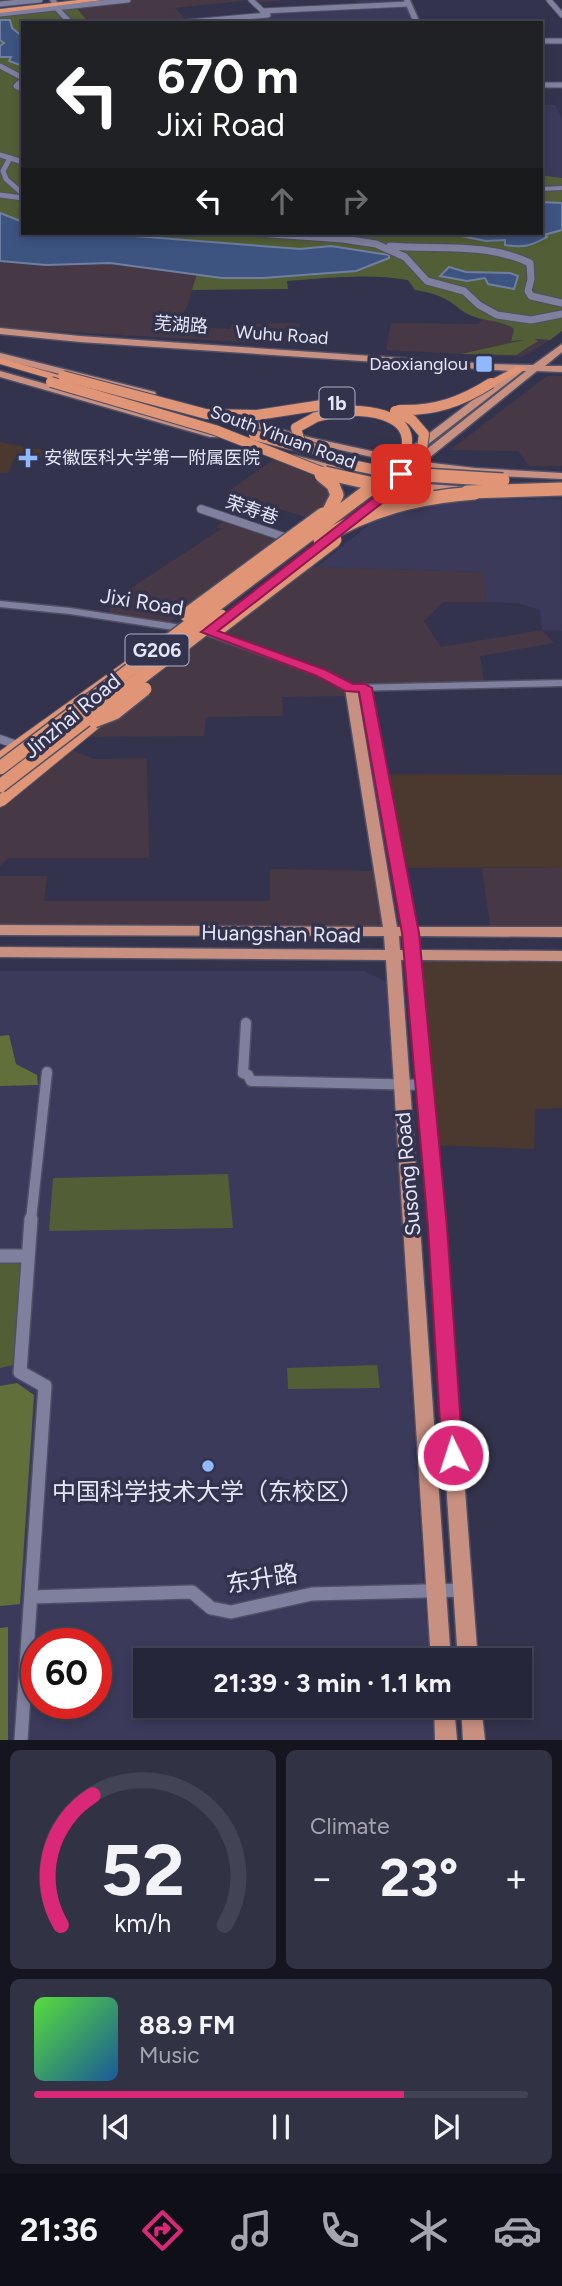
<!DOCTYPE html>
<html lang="en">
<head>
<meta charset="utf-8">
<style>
  :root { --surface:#26263a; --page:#323245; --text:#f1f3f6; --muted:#a4a5af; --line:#424354; --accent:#db2777 }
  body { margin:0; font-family:Figtree,"Noto Sans SC",sans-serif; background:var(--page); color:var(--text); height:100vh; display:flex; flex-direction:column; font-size:26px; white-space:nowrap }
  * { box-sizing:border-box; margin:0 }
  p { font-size:23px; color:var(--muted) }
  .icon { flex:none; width:38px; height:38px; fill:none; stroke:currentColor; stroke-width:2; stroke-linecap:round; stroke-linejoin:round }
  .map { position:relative; height:1740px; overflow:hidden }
  .sheet { display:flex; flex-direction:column; gap:10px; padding:10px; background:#151520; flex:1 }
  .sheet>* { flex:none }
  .banner { position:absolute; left:21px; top:21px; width:522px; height:214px; border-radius:0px; box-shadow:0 4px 10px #0003,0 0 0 2px var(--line); background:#202124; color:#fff; overflow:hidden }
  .speed { position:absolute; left:21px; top:1628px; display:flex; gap:14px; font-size:35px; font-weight:700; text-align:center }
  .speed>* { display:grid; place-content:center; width:91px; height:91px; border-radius:50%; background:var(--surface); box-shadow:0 4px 10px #0003,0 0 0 2px var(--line); line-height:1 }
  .speed .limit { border:10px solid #d22; background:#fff; color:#111 }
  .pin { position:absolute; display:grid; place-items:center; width:60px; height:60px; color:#fff; margin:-30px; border-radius:14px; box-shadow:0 4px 10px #0006 }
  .me { position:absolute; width:77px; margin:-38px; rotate:356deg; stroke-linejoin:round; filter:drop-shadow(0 0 5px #0008) }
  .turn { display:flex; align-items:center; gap:24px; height:147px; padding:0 21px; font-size:32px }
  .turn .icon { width:91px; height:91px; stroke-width:2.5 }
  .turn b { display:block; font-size:49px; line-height:60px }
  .lanes { display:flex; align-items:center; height:66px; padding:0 21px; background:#0003; justify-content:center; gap:35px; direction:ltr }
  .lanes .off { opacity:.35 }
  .big { font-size:52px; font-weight:700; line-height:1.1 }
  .sheet .widget { flex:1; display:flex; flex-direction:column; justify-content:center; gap:10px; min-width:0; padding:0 24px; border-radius:10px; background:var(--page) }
  .sheet .dial { align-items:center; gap:0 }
  .dial svg { height:182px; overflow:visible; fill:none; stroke:var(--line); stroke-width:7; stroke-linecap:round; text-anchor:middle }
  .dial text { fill:var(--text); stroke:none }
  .song { display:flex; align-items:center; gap:21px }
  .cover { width:84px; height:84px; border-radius:10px; background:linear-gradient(135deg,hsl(110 70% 55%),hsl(210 70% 35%)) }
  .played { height:7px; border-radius:4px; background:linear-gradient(90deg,var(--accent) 75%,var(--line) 75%) }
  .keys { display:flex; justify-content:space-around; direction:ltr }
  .heat { display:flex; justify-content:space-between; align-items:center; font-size:38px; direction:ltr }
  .sheet .tiles { flex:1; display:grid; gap:10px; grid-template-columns:1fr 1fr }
  .widget:last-child { grid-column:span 2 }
  .trip { position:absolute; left:133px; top:1648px; width:399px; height:70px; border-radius:0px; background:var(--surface); box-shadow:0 4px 10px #0003,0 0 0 2px var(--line); font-weight:700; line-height:70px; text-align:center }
  .dock { display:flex; height:112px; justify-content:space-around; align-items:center; background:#0f0f17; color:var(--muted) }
  .dock .icon { width:49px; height:49px }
  .dock .on { color:var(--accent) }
  .dock b { font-size:32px; color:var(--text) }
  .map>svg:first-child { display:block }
  .commercial { fill:#473845 }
  .built { fill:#3b3a5b; fill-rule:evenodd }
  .medical { fill:#4b3930 }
  .green { fill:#525e35 }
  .forest { fill:#616f3a }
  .water { fill:#3d5380; stroke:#6f7fa3; stroke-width:2 }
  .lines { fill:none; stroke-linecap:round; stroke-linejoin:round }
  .minor-far4-casing { stroke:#4f4f65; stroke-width:7 }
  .minor-far3-casing { stroke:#4f4f65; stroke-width:9 }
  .minor-far2-casing { stroke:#4f4f65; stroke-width:10 }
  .minor-far1-casing { stroke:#4f4f65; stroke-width:13 }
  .minor-casing { stroke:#4f4f65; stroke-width:16 }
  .tertiary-casing { stroke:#4f4f65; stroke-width:3 }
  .primary-casing { stroke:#4f4f65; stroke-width:3 }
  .trunk-casing { stroke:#4f4f65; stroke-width:2 }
  .minor-far4 { stroke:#7f809e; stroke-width:5 }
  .minor-far3 { stroke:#7f809e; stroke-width:7 }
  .minor-far2 { stroke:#7f809e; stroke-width:8 }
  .minor-far1 { stroke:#7f809e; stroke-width:10 }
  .minor { stroke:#7f809e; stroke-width:13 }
  .tertiary { fill:#7f809e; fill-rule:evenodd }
  .primary { fill:#c89080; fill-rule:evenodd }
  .trunk { fill:#e09576; fill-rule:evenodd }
  .trunk-bridge-far1-casing { stroke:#4f4f65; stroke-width:12; stroke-linecap:butt }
  .trunk-bridge-casing { stroke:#4f4f65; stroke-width:16; stroke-linecap:butt }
  .trunk-bridge-far1 { stroke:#e09576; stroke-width:10 }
  .trunk-bridge { stroke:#e09576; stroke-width:13 }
  .route { fill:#db2777; stroke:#8e194d; stroke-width:2 }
  .poi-dot { fill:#90b8fd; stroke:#33334d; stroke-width:2.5 }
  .labels { text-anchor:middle; stroke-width:7; stroke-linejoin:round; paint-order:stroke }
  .far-street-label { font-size:18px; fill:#e4e5f6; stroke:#33334d }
  .far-poi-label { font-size:18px; fill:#e4e5f6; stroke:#33334d; text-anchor:end }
  .shield { fill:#33334d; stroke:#afb0c3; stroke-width:2 }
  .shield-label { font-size:19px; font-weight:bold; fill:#e4e5f6 }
  .street-label { font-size:21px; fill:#e4e5f6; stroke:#33334d }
  .near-poi-label { font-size:24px; fill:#e4e5f6; stroke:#33334d }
  .near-street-label { font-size:24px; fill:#e4e5f6; stroke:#33334d }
</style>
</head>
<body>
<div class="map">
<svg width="562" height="1740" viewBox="0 0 562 1740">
  <rect width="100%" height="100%" fill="#33334d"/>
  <g class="commercial">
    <path d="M128 0H287L255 3 252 0 175 8 188 22 178 23H89L75 6Z"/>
    <path d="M446 233 508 325 514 329 512 341 550 340 522 357 386 350 391 323 478 324 482 320 465 313 452 302 432 293 415 290 408 280 356 271Z"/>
    <path d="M0 261 46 265 110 263 197 274 187 307 174 325 230 329 232 324 300 323 299 332 295 345 0 328Z"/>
    <path d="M547 376H562V466H529L518 451 450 450Z"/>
    <path d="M281 454 317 469 342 494 313 519 225 494Z"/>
    <path d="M228 519 281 535 169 623 107 616 116 598 221 529 216 527Z"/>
    <path d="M294 566 484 572 486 602H443L424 621 441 647 542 630 554 643 480 656 484 683 351 688 352 696 282 697 283 716 206 717 204 736 80 737Z"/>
    <path d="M68 748 93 759 147 758 149 858H9L0 866V802Z"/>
    <path d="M562 867V932L491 933 482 868Z"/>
    <path d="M270 869 381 871 391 933 0 930V876H47L44 901H270Z"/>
  </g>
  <g class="built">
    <path d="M355 0H407L417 22H211L267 15 262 11 357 5Z"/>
    <path d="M541 105H555L562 118V178L541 175Z"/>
    <path d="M561 499 562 631 542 630 540 610 518 603 486 602 483 572 317 567 371 523 398 510 446 500Z"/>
    <path d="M0 971H364L387 982 424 1592 431 1661H145V1706H435L439 1740H0ZM37 1643H96V1703H37Z"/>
  </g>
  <g class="medical">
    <path d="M0 442 49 451 62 457 14 459 8 473H0Z"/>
    <path d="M381 774 562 775V867L399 868Z"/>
    <path d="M413 956H562V1108L535 1109 534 1149 431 1145Z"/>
  </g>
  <g class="green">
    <path d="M75 6 89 23H23V233H541V175L562 178V331L550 340 535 339 538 341 516 355 461 354 524 340 511 341 514 329C500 319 481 322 466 313 461 311 457 306 452 303 441 295 428 292 415 290L408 280C369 273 327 278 287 281L288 289 192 290 197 274 110 263 46 265 0 260V14Z"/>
    <path d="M228 1174 233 1228 49 1231 53 1178Z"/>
    <path d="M0 1262H21L14 1365 0 1368Z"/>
    <path d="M377 1365 380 1388 288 1389 287 1368Z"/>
  </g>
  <g class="forest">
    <path d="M9 1035 16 1064 37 1075 38 1085 0 1086V1036Z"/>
    <path d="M17 1383 34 1395 20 1604 0 1606V1386Z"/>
    <path d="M8 1627V1740H0V1628Z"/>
  </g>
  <g class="water">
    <path d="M0 20H10L12 28 23 37V66L9 61 11 57H0V46L4 43 0 40Z"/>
    <path d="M541 202 562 203V230L544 235 547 237C531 246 523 248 505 245V240L486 241 446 233H541Z"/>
    <path d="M0 213 23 222V233H96L300 249 331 246 389 255V258L356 271 263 278H222L110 263 46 265 0 261Z"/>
    <path d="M449 267 466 272 510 273 518 276 514 289 488 284 485 278 467 281 440 276Z"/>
  </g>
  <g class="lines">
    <g class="minor-far4-casing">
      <g id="minor-far4">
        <path d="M251 0 265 13"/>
        <path d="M549 0 562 15"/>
        <path d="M0 4 40 0"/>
        <path d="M262 11 408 4"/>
        <path d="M0 14 128 0"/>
        <path d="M178 23 268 15"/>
        <path d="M541 41H562"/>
        <path d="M0 66 23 78"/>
        <path d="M23 80 16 86 23 90"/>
        <path d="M541 85H562"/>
        <path d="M0 155 23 162"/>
        <path d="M10 158 3 171 6 179 23 194"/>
        <path d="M0 195 23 198"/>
      </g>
    </g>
    <g class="minor-far3-casing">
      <g id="minor-far3">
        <path d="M258 233 343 239 376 244 405 257 427 281 464 291 479 305 497 315 531 320 562 314"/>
        <path d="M390 246C438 250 485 242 530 263L531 279 528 291 531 296 562 303"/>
      </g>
    </g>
    <g class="minor-far2-casing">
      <g id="minor-far2">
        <path d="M201 509 293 540"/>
        <path d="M0 739 17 745"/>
      </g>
    </g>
    <g class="minor-far1-casing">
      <g id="minor-far1">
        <path d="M246 1023 243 1073 248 1075 251 1081 425 1085"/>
        <path d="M31 1220 47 1072"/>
      </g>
    </g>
    <g class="minor-casing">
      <g id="minor">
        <path d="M0 1256H27"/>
        <path d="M32 1597 192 1592 211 1608 231 1612 312 1594 463 1590"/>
        <path d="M21 1740 45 1386 20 1372 31 1219"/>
      </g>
    </g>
    <g class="tertiary-casing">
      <g id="tertiary">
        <path d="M50 0H56L59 7 74 23H67L54 9Z"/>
        <path d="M404 0H410L420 23H414Z"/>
        <path d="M562 186V190L541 191V187Z"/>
        <path d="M0 601 70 608 208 629 325 671 353 685 562 680V686L351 691 317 675 206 635 70 614 0 607Z"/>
      </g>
    </g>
    <g class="primary-casing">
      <g id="primary">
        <path d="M0 328 80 336 490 364 533 365 562 344V352L545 366H562V372L537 371 424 462 475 468 562 473V479L475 475 417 467 393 486 382 503 357 521H349V517L374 499 385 482 407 465 301 441 217 417V413H225L308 437 398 457 511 371 80 342 0 334ZM523 371H526L413 460 409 459Z"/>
        <path d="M0 353 155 392 156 394 151 397 0 359Z"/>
        <path d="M0 371 218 433 219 435 218 437H210L0 377Z"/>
        <path d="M294 455 350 470 351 472 346 475 290 460V456Z"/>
        <path d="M413 483 470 487 475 490 470 493 409 488 408 486Z"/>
        <path d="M351 684 357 688 397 927H403L359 688 365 684 371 688 417 927H562V937L419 936 420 950 562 951V961L421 960 445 1227 478 1661H458L429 1227 406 960H401L451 1661H431L386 960 0 957V947L385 950 384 936 0 935V925L383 927 345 688ZM399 936H404L405 950H400Z"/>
        <path d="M434 1706H454L457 1740H435Z"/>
        <path d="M461 1706H481L485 1740H463Z"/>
      </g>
    </g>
    <g class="trunk-casing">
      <g id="trunk">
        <path d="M78 0H103L0 13V9Z"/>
        <path d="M0 358 62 376 64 378 58 381 0 364Z"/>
        <path d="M517 366 527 368 495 385 485 383Z"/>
        <path d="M137 653 144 657 142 660 5 761 0 762V751Z"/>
        <path d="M106 711 111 712 113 715 111 718 5 805 0 807V794L101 712Z"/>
      </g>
    </g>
    <use href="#minor-far4" class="minor-far4"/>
    <use href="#minor-far3" class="minor-far3"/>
    <use href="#minor-far2" class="minor-far2"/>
    <use href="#minor-far1" class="minor-far1"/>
    <use href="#minor" class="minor"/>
    <use href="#tertiary" class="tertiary"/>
    <use href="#primary" class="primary"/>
    <use href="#trunk" class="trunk"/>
    <g class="trunk-bridge-far1-casing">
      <g id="trunk-bridge-far1">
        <path d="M63 376 206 414 257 415 335 403"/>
        <path d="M51 382 215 430 329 475"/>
        <path d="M399 410C435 411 461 402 491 383"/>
        <path d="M341 411C364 410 410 412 407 445 406 457 400 465 391 473L347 464 300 442 296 428 316 417Z"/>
        <path d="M395 411 412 420 424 434 422 449 402 470"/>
        <path d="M254 435 310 450"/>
        <path d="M391 473 401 475"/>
      </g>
    </g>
    <g class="trunk-bridge-casing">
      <g id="trunk-bridge">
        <path d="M325 473 396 489 427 491"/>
        <path d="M391 473 503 480"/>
        <path d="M321 475 333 485 337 495 325 519"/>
        <path d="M467 492 562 489"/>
        <path d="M320 540C368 510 418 497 475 493"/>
        <path d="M186 615 323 514"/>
        <path d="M217 630 335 540"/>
        <path d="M94 721 115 713 145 689"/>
        <path d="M0 768 391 473"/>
        <path d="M0 786 221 616"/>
      </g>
    </g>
    <use href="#trunk-bridge-far1" class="trunk-bridge-far1"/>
    <use href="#trunk-bridge" class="trunk-bridge"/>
  </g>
  <path class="route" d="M401 470 407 474 393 486 382 503 218 631 326 670 353 684H365L372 688 419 933 447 1227 463 1455 460 1461 453 1463 445 1461 442 1455 428 1227 402 933 359 692 345 691 317 676 201 632 373 498 384 481Z"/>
  <g class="poi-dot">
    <rect x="475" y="355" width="18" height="18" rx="3.5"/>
    <path d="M24.5 447.5h7v7h7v7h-7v7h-7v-7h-7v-7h7z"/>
    <circle cx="208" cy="1466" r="7"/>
  </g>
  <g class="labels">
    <g class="far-street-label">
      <text transform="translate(181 325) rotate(4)" y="6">芜湖路</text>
      <text transform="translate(282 335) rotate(4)" y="6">Wuhu Road</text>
      <text transform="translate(283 437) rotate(20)" y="6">South Yihuan Road</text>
      <text transform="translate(252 510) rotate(19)" y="6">荣寿巷</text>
    </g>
    <g class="far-poi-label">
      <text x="468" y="370">Daoxianglou</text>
      <text x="44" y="464" text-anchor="start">安徽医科大学第一附属医院</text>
    </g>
    <g class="shield">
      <rect x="319.5" y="387.5" width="35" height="31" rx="5"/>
      <rect x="125.5" y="634.5" width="63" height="31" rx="5"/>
    </g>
    <g class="shield-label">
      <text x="337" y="410">1b</text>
      <text x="157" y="657">G206</text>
    </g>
    <g class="street-label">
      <text transform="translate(142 602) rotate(9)" y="7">Jixi Road</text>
      <text transform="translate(72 716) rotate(-40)" y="7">Jinzhai Road</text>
      <text transform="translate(281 934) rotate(1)" y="7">Huangshan Road</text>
      <text transform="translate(408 1174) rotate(-95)" y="7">Susong Road</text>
    </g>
    <g class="near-poi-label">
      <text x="208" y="1500">中国科学技术大学（东校区）</text>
    </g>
    <g class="near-street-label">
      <text transform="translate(262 1579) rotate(-9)" y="8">东升路</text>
    </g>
  </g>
</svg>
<div class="speed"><div class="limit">60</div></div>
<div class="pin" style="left:401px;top:474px;background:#d93025"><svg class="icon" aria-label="arrive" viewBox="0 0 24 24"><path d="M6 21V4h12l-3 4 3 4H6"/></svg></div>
<svg class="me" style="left:453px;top:1455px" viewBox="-20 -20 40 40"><circle r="17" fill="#db2777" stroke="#fff" stroke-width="3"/><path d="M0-11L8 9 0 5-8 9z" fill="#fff"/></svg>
<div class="trip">21:39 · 3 min · 1.1 km</div>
<div class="banner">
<div class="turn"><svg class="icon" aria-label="left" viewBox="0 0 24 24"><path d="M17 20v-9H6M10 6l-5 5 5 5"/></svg><div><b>670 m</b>Jixi Road</div></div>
<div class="lanes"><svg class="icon" aria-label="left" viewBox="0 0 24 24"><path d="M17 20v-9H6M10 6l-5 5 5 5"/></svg><svg class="icon off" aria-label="ahead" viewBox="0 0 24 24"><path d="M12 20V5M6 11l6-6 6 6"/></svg><svg class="icon off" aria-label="right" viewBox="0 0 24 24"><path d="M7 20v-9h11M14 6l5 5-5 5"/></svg></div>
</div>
</div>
<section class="sheet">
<div class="tiles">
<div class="widget dial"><svg viewBox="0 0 100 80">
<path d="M14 69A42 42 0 1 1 86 69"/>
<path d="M14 69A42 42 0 0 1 28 12" stroke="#db2777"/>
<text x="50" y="56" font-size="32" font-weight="700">52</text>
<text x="50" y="72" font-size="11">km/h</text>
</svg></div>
<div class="widget"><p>Climate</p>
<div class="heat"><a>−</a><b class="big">23°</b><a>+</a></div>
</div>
<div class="widget">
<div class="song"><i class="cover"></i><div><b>88.9 FM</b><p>Music</p></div></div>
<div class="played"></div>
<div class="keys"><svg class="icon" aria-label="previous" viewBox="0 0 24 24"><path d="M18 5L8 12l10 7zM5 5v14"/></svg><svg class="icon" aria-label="pause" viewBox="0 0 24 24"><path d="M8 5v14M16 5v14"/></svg><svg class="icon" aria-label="next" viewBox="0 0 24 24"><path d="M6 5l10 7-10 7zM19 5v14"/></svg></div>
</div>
</div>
</section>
<nav class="dock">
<b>21:36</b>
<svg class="icon on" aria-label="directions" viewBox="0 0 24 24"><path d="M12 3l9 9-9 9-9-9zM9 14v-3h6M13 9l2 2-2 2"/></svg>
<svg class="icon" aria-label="music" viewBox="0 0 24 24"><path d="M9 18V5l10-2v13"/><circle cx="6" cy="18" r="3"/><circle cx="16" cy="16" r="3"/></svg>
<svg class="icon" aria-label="phone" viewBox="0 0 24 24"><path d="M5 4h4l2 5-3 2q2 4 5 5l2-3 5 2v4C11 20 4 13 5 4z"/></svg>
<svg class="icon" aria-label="climate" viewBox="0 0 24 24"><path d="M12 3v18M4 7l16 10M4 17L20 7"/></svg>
<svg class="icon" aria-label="car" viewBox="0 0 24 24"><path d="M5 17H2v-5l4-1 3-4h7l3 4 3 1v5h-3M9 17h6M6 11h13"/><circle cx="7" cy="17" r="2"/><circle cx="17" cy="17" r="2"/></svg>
</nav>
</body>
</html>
